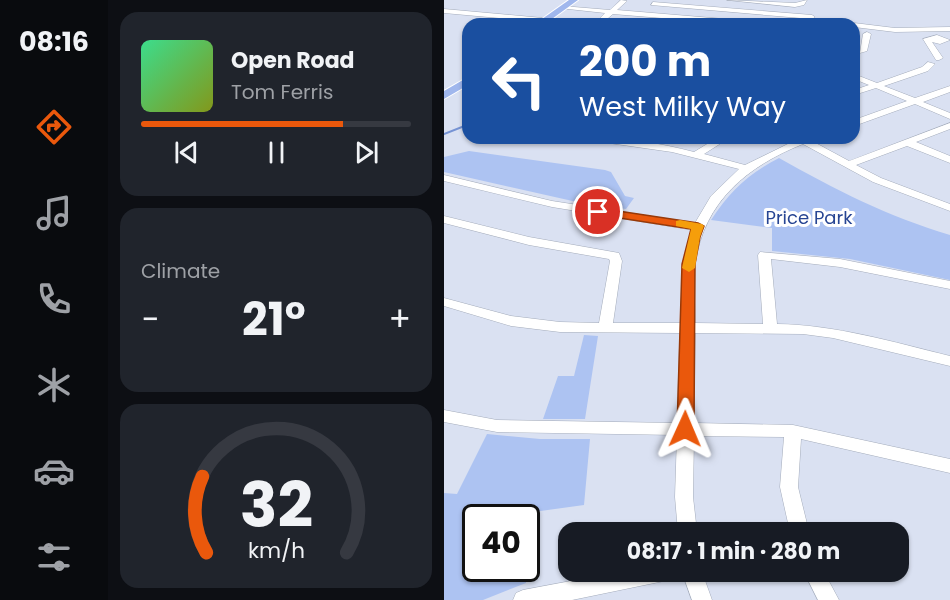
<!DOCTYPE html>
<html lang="en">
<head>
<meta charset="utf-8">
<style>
  :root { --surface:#171b24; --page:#20242c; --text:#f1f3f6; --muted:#9ea1a6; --line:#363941; --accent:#ea580c }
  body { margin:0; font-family:Poppins,sans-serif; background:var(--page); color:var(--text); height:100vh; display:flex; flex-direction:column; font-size:22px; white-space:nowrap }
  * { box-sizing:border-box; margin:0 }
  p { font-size:20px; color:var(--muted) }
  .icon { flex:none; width:33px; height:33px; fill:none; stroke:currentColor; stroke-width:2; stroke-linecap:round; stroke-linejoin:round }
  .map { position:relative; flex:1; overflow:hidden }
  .details { display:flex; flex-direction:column; gap:12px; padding:12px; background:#0d0f14; width:336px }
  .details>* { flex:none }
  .hud { position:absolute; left:18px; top:18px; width:398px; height:126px; border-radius:18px; box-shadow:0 2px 4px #0004; background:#1a4fa0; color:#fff; overflow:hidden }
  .speed { position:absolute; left:18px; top:504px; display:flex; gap:12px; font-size:30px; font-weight:700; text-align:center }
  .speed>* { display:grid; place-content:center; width:78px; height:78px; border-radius:50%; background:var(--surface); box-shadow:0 2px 4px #0004; line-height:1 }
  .speed .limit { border:3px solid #111; border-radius:9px; background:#fff; color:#111 }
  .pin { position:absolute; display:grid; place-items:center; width:51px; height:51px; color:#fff; margin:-26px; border:3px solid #fff; border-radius:50%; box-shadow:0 2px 6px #0007 }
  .me { position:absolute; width:66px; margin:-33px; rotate:1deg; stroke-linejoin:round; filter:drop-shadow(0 0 4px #0008) }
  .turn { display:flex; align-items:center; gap:21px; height:126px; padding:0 18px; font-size:27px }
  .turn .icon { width:78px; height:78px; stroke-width:2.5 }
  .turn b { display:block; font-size:42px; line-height:51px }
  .big { font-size:45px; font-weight:700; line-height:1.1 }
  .details .card { flex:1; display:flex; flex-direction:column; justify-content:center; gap:9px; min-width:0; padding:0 21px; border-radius:18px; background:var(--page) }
  .details .dial { align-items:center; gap:0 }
  .dial svg { height:156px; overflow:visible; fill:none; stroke:var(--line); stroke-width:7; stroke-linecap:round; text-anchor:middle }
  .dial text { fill:var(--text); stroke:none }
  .song { display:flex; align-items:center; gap:18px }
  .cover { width:72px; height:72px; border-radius:9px; background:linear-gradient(135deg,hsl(150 70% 55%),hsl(70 70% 35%)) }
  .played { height:6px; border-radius:3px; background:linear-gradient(90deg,var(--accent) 75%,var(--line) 75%) }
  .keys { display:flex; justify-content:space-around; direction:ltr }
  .heat { display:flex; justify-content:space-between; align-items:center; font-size:33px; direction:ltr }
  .trip { position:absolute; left:114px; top:522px; width:351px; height:60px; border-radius:18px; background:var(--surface); box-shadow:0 2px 4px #0004; font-weight:700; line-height:60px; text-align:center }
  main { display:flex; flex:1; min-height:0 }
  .menu { display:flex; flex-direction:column; width:108px; justify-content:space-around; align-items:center; background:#090b0e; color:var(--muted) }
  .menu .icon { width:42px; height:42px }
  .menu .current { color:var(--accent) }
  .menu b { font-size:27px; color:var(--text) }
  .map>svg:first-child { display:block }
  .green { fill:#adc3f2 }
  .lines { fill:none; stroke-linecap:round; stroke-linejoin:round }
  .stream { stroke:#7693d4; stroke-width:2 }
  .minor-casing { stroke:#a4acbb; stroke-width:1 }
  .major-casing { stroke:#fff; stroke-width:2 }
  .minor { fill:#fff; fill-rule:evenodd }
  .major { fill:#a0b7ed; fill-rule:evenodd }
  .route { fill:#ea580c; stroke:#983908; stroke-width:1.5 }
  .slow { fill:#f59e0b }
  .labels { text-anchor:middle; stroke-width:6; stroke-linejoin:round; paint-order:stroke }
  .park-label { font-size:18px; fill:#274593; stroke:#fff }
</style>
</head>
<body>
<main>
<nav class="menu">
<b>08:16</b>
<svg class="icon current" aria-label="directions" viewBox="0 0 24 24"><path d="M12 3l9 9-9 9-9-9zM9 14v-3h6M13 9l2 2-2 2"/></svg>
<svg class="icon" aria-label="music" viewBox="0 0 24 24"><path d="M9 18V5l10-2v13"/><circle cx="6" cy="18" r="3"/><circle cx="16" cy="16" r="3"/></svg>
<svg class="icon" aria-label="phone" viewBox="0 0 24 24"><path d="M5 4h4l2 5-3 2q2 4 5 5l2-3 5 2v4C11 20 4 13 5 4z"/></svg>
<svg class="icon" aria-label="climate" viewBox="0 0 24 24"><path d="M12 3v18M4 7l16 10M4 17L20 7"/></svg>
<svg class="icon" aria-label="car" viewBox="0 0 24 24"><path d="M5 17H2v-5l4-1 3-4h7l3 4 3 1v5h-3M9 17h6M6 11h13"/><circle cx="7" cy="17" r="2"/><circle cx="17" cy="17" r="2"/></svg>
<svg class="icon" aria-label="filters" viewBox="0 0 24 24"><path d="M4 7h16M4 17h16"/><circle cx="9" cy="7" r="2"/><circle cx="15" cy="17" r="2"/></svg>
</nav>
<section class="details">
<div class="card">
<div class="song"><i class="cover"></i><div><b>Open Road</b><p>Tom Ferris</p></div></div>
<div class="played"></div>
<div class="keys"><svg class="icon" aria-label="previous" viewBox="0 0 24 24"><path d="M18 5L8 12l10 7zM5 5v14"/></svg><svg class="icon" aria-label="pause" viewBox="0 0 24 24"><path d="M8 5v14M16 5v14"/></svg><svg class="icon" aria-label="next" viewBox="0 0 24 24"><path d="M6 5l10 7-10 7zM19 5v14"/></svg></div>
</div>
<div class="card"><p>Climate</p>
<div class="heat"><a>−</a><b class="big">21°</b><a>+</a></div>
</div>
<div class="card dial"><svg viewBox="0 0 100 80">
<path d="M14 69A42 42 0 1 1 86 69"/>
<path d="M14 69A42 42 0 0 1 12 30" stroke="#ea580c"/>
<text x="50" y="56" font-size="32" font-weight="700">32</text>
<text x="50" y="72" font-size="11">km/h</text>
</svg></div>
</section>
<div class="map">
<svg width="506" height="600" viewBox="0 0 506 600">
  <rect width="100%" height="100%" fill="#dae1f2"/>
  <g class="green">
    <path d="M25 151 161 170 167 172 181 196 190 198 182 209 133 202 0 172V157Z"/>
    <path d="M335 158C390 189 445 217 506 235V280L406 259 328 251V228L267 220C286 191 304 174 335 158Z"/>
    <path d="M140 335 154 336 141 419H99L114 376H130Z"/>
    <path d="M43 434 96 439H146L140 505 82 513V517L32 518V568L82 569V583L39 600H0V493L13 494Z"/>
  </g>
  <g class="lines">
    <path class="stream" d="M0 134 23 125"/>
    <g class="minor-casing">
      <g id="minor">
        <path d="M177 0 183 1 173 10 316 22 319 24H290L169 14 157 24H150L161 13 115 8 118 6 166 10Z"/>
        <path d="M283 0 351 3 363 0 360 5 351 7Z"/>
        <path d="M209 2 368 15 371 17 368 19 207 5Z"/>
        <path d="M0 9 110 19 113 21 110 23 0 13Z"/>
        <path d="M377 20 404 24 375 23Z"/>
        <path d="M410 23 451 28 506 27V31L451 32 410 27V24H407Z"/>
        <path d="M423 32 427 34 423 51 416 53 419 34Z"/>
        <path d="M493 35 506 40 496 44 488 42 499 58 495 60H492L479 39Z"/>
        <path d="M484 62 491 64 484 71 440 86 471 98 506 86V92L479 102 506 113V119L471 104 410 126V120L463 101 432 88 410 95V90L425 85 410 79V74L433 83 478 67Z"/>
        <path d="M506 123V129L472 142 506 156V163L463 146 412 165 437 178 506 204V211L429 182 359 144C304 166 260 201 251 264 249 283 251 304 251 323L319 324 314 255 316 252 396 259 506 281V289L396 267 327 259 333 324C392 325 449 342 506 356V366L389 338 359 334 251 333 250 423 349 425 506 459V473L357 439 354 487 365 532H346L336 487 340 437 250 436 249 497 253 532H234L231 497 233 435 53 432 0 422V410L53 420 233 423 236 333 116 332 67 326 0 306V298L67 316 116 322 155 323 166 261 165 259 85 245 0 223V216L85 237 175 253 178 261 169 323H237L239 264 249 230 108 207 0 181V175L108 201 251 223 267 196 295 169 228 152 151 141 146 138C181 138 216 143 250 152L273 138H285L260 154 301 165 356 138H371L368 141 405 161Z"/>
        <path d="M175 572H230L227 579 220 581 128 600H69L72 593 79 590Z"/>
        <path d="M238 572H258L268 600H248Z"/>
        <path d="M360 572H380L395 600H374Z"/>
      </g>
    </g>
    <g class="major-casing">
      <g id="major">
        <path d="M125 0H134L101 24H91Z"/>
        <path d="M24 77V85L0 99V91Z"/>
      </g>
    </g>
    <use href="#minor" class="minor"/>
    <use href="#major" class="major"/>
  </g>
  <path class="route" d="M154 208 254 223 260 226 256 237 251 264 250 429 247 434 241 436 235 434 233 429 238 264 247 229 150 214V209Z"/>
  <path class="slow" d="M236 220 258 224 260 226 256 237 251 268 245 272 238 268 247 229 232 226V221Z"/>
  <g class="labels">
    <g class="park-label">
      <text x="365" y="224">Price Park</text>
    </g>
  </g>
</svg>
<div class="speed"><div class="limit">40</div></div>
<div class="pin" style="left:154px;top:212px;background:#d93025"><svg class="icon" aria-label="arrive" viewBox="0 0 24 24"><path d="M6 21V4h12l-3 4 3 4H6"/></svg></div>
<svg class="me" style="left:241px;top:429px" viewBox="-20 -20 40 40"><path d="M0-17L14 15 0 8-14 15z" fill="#ea580c" stroke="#fff" stroke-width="4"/></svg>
<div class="trip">08:17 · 1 min · 280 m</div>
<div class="hud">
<div class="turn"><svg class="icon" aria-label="left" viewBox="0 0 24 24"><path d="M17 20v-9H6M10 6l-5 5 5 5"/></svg><div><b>200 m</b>West Milky Way</div></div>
</div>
</div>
</main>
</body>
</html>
